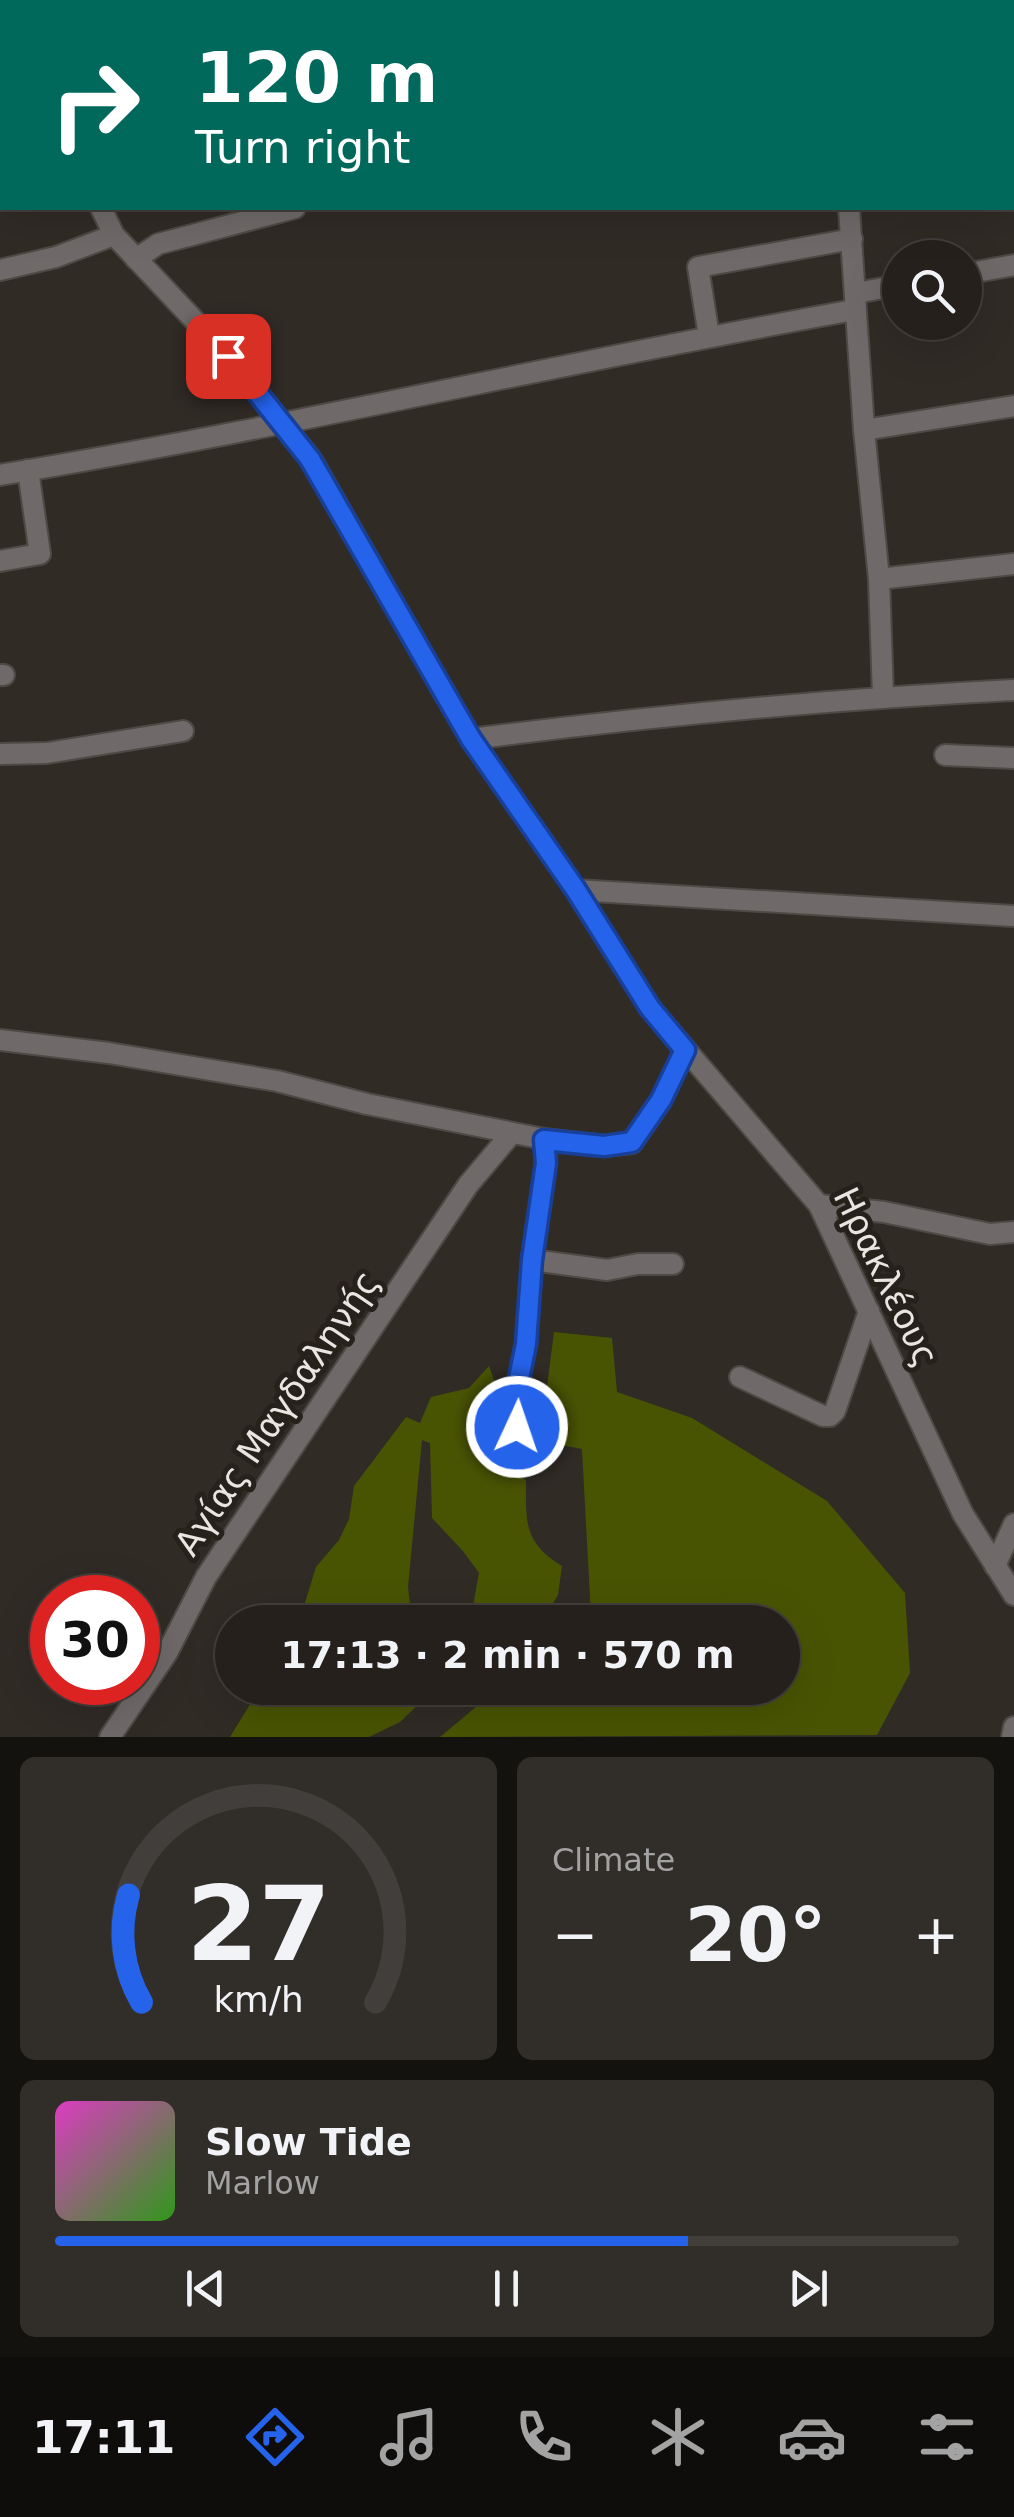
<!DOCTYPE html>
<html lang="en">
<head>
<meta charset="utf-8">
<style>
  :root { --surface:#25201c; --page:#312d29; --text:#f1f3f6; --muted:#a3a3a3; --line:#423e3b; --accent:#2563eb }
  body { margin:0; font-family:"DejaVu Sans",sans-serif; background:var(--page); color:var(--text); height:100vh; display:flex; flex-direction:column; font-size:38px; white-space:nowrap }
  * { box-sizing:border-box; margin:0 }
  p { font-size:32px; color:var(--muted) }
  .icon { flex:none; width:55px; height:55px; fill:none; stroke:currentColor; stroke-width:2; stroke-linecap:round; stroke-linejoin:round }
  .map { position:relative; height:1737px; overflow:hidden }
  .sheet { display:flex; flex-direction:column; gap:20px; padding:20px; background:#14120f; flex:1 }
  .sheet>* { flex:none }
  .top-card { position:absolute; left:0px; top:0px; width:1015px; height:210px; box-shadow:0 10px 40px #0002,0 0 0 2px var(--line); background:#00695c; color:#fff; overflow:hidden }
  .buttons { position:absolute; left:882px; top:240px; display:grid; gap:20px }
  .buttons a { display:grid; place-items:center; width:100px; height:100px; border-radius:50%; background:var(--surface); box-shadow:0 10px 40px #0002,0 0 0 2px var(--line); font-size:50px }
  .speed { position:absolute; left:30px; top:1575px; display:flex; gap:20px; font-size:50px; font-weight:700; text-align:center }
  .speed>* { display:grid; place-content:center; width:130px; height:130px; border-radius:50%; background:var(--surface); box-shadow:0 10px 40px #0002,0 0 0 2px var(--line); line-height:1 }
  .speed .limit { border:15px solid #d22; background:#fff; color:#111 }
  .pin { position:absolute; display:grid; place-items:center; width:85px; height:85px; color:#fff; margin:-42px; border-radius:20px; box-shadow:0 5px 15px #0006 }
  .me { position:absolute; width:110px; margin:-55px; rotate:3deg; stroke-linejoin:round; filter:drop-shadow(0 0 8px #0008) }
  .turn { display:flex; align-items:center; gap:35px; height:210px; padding:0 30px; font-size:45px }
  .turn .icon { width:130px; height:130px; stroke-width:2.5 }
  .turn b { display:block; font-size:70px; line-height:85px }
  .big { font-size:75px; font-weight:700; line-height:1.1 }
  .sheet .card { flex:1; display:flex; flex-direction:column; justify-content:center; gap:15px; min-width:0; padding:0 35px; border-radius:15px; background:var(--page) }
  .sheet .dial { align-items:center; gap:0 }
  .dial svg { height:260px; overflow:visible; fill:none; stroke:var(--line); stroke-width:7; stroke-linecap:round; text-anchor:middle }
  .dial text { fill:var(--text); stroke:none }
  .song { display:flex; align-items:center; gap:30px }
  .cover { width:120px; height:120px; border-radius:15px; background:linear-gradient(135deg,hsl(310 70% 55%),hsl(110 70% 35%)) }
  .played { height:10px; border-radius:5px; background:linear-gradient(90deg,var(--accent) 70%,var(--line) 70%) }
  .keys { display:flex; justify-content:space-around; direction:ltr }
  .heat { display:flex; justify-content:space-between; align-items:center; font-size:55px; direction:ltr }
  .sheet .tiles { flex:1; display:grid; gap:20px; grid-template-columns:1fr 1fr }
  .card:last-child { grid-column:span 2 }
  .trip { position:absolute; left:215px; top:1605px; width:585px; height:100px; border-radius:50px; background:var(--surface); box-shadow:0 10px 40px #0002,0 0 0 2px var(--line); font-weight:700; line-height:100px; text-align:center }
  .tabs { display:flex; height:160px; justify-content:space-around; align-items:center; background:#0f0d0b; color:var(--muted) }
  .tabs .icon { width:70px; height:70px }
  .tabs .current { color:var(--accent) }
  .tabs b { font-size:45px; color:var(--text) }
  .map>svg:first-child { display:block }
  .green { fill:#495403 }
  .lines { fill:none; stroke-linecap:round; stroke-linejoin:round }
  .minor-casing { stroke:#4e4944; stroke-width:24 }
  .minor { stroke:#6f6a69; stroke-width:20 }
  .route-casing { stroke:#184099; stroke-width:25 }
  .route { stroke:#2563eb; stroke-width:18 }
  .labels { text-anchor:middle; stroke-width:10; stroke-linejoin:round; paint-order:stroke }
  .street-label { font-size:35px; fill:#e9e5e2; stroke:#27211c }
</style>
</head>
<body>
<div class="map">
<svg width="1014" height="1737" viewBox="0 0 1014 1737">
  <rect width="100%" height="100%" fill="#312b26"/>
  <g class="green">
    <path d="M554 1332 612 1338 617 1392 692 1418 827 1501 905 1593 910 1673 877 1735 440 1737 483 1701 481 1688H782V1622H580L591 1616 582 1449 540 1441Z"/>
    <path d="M489 1366 501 1400 517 1474 526 1480C526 1522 523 1542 562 1566L558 1595 548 1612 552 1622H470L479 1573 463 1551 432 1518 430 1443 422 1440 408 1587 412 1622H299L316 1567 339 1540 349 1519 354 1486 406 1417 420 1423 431 1397 469 1388Z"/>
    <path d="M260 1688H421L423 1700 400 1722 369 1737H230Z"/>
  </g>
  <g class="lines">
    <g class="minor-casing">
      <g id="minor">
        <path d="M3 0 5 2"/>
        <path d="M589 0V2"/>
        <path d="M842 0 843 2"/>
        <path d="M175 2 185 0"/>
        <path d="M928 2 929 0"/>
        <path d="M1012 15H1014"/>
        <path d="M101 208 114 235 228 356 311 459 471 739 576 890 650 1008 819 1205 963 1514 1014 1595"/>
        <path d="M849 208 864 430 879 579 883 696"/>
        <path d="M136 259 158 244 295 208"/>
        <path d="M0 270 56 257 114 235"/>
        <path d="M965 274 1014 265"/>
        <path d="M856 293 900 285"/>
        <path d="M709 336 698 267 852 239"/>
        <path d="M864 430 1014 406"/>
        <path d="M0 475C286 428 569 361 854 310"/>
        <path d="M0 561 40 554 28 470"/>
        <path d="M879 579 1014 564"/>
        <path d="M0 675H4"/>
        <path d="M471 739C652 716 832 699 1014 690"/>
        <path d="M0 754 47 753 183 731"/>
        <path d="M945 755 1014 758"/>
        <path d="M576 890 1014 916"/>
        <path d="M0 1040 109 1053 277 1081 367 1104 544 1139 604 1146 632 1143 661 1101 685 1050"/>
        <path d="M819 1205 884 1212 990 1234 1014 1232"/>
        <path d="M532 1260 607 1270 638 1264H673"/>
        <path d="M740 1377 823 1416H830L835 1411 869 1311"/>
        <path d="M537 1460 517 1427 515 1398 526 1344 532 1260 546 1163 544 1139"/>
        <path d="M995 1566 1014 1524"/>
        <path d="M110 1737 167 1653 206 1577 468 1185 511 1134"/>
        <path d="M1012 1737 1014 1727"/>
      </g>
    </g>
    <use href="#minor" class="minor"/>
  </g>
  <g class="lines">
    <g class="route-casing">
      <path id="route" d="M228 356 310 459 471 739 576 890 650 1008 685 1050 661 1100 632 1142 604 1146 544 1140 546 1163 532 1260 526 1344 515 1398 517 1427"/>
    </g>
    <use href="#route" class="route"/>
  </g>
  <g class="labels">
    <g class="street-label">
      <text transform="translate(886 1277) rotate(64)" y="12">Ηρακλέους</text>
      <text transform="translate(277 1413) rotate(-56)" y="12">Αγίας Μαγδαληνής</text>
    </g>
  </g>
</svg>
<div class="buttons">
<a><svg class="icon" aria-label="search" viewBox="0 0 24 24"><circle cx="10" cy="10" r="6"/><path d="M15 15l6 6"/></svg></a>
</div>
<div class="speed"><div class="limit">30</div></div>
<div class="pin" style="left:228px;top:356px;background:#d93025"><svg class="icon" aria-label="arrive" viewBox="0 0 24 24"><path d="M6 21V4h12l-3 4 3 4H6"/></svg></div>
<svg class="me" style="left:517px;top:1427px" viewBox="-20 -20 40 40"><circle r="17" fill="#2563eb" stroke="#fff" stroke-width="3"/><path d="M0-11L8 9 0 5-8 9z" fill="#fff"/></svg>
<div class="trip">17:13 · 2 min · 570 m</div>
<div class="top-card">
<div class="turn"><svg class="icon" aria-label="right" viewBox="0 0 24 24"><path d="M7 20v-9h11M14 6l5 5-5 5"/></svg><div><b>120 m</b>Turn right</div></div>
</div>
</div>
<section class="sheet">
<div class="tiles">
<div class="card dial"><svg viewBox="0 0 100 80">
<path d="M14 69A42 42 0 1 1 86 69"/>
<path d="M14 69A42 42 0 0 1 10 36" stroke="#2563eb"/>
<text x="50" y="56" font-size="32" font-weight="700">27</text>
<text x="50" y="72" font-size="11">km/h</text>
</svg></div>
<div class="card"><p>Climate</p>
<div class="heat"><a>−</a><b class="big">20°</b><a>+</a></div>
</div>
<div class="card">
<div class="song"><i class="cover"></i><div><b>Slow Tide</b><p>Marlow</p></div></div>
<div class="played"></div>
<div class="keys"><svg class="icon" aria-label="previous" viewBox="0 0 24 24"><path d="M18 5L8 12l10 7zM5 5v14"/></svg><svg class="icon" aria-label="pause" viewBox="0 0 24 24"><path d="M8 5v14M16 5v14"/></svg><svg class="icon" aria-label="next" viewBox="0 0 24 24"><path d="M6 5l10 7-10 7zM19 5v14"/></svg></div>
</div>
</div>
</section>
<nav class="tabs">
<b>17:11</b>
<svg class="icon current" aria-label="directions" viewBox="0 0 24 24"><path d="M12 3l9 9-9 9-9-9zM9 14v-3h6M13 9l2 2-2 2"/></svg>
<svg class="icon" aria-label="music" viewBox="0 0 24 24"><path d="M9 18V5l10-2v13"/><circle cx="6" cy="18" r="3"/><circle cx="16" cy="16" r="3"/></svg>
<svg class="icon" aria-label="phone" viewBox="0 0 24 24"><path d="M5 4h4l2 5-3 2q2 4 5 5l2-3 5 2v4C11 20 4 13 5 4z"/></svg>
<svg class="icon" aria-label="climate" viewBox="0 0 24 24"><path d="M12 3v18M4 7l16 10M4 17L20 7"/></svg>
<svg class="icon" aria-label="car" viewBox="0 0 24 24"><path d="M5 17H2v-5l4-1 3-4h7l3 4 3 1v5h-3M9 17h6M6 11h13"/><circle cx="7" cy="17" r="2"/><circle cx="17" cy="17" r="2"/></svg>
<svg class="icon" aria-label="filters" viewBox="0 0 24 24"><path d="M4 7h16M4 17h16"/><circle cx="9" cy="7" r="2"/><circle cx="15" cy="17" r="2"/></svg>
</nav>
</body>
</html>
